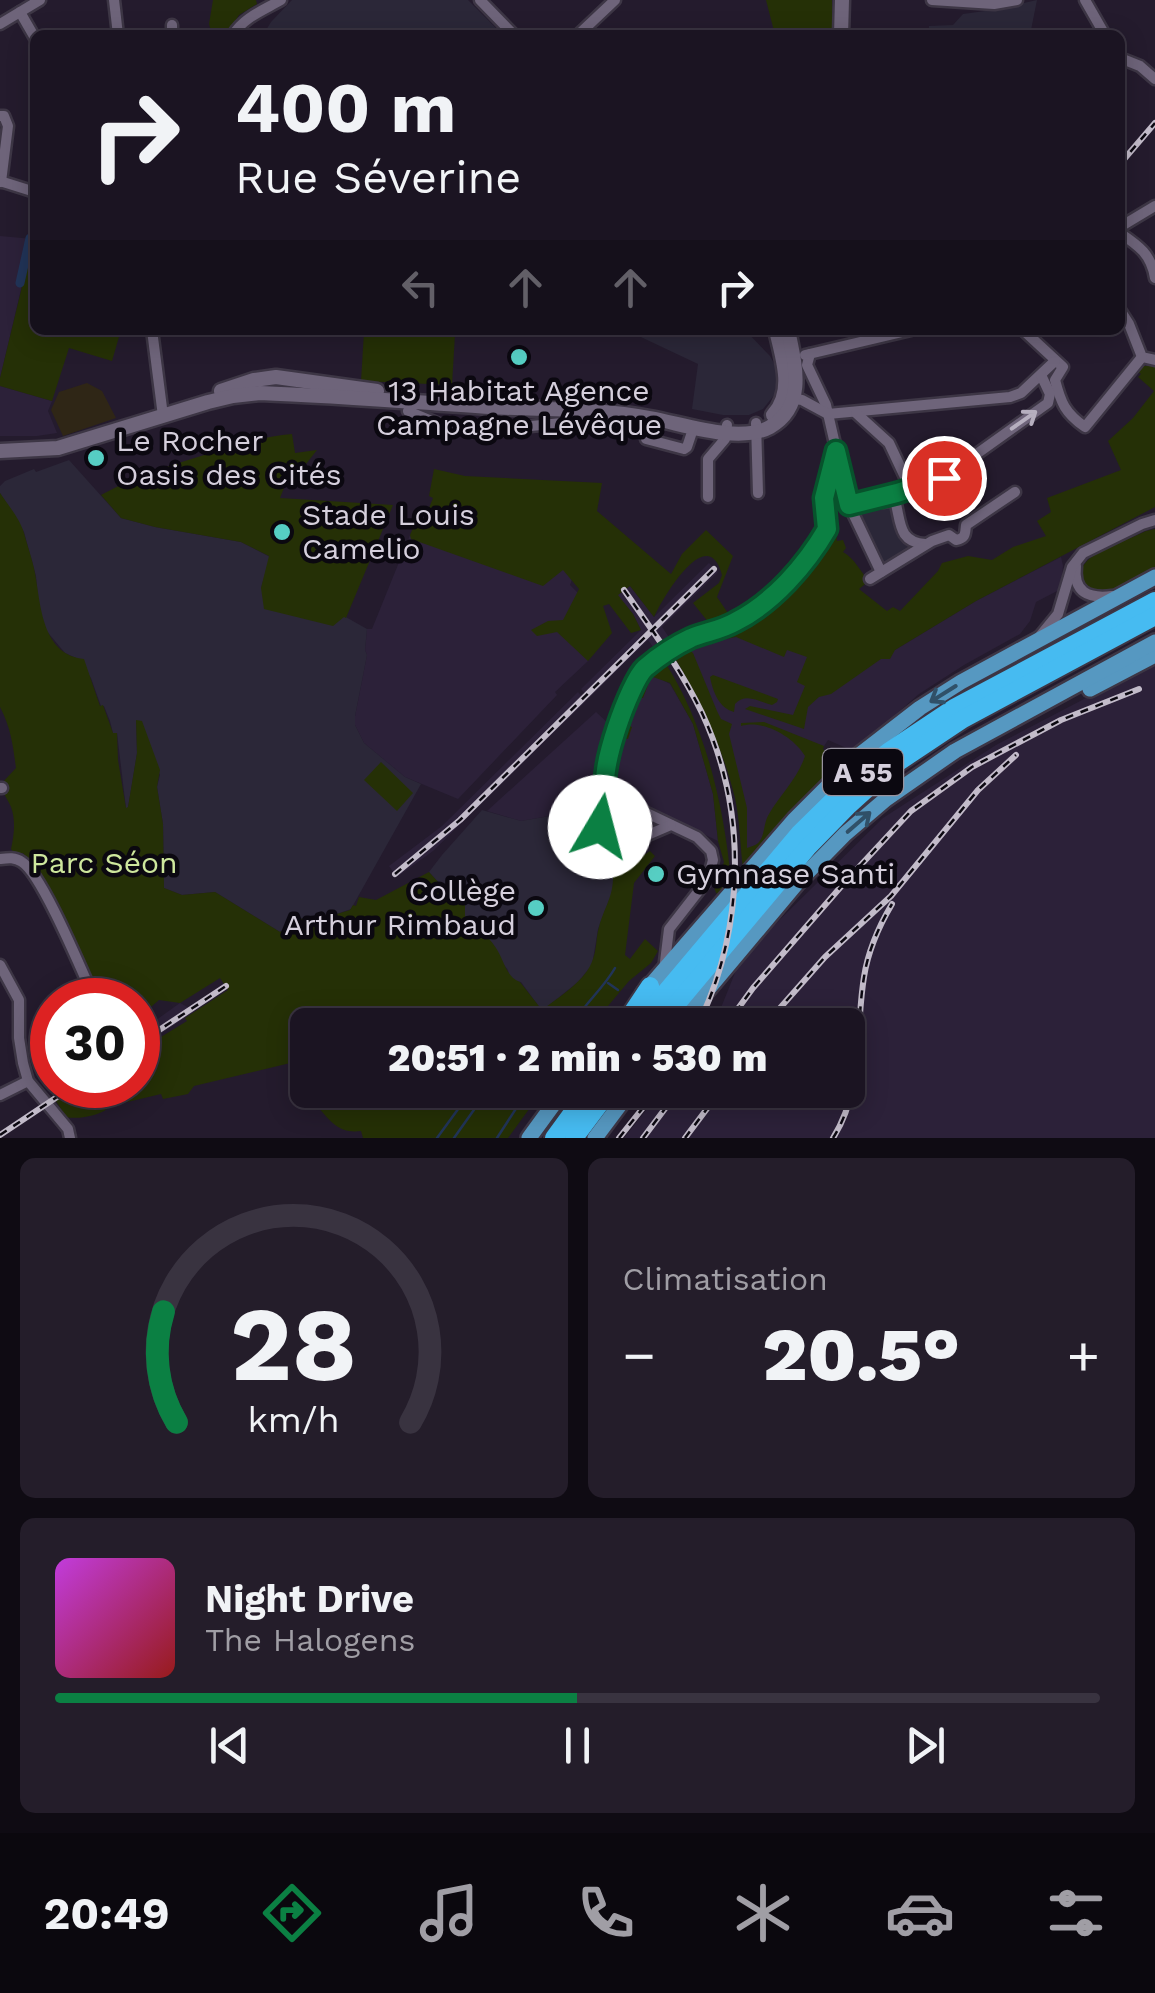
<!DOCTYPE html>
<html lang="fr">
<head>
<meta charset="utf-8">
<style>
  :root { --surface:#1b1422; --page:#241d2a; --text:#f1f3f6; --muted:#a09ea5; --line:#393340; --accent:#0b8043 }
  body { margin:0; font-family:"Work Sans",sans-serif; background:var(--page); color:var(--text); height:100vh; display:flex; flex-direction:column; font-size:38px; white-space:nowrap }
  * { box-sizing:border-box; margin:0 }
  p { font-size:32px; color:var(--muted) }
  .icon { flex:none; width:55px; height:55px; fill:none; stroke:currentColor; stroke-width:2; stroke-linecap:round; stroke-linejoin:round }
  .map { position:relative; height:1138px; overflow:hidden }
  .sheet { display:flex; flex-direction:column; gap:20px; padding:20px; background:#0f0b13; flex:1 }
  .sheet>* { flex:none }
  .guide { position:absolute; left:30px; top:30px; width:1095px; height:305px; border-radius:15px; box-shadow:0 5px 25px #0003,0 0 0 2px var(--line); background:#1b1422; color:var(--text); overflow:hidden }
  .speed { position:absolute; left:30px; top:978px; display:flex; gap:20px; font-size:50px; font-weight:700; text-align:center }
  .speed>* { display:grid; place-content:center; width:130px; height:130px; border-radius:50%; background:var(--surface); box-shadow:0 5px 25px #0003,0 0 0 2px var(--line); line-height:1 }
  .speed .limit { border:15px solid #d22; background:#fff; color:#111 }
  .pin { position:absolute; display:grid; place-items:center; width:85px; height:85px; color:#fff; margin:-42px; border:5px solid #fff; border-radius:50%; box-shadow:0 2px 10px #0007 }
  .me { position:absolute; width:110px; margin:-55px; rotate:8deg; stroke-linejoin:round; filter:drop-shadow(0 0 8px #0008) }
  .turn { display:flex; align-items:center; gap:35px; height:210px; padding:0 40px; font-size:45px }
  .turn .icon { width:130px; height:130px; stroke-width:2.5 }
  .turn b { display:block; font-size:70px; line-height:85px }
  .lanes { display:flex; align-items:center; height:95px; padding:0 40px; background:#0003; justify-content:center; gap:50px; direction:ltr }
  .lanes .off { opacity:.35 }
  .big { font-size:75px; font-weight:800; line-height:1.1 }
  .sheet .widget { flex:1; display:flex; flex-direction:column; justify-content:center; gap:15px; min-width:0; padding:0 35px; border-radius:15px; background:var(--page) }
  .sheet .dial { align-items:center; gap:0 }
  .dial svg { height:260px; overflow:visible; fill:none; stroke:var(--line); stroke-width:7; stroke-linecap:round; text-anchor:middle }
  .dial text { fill:var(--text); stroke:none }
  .song { display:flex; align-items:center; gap:30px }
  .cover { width:120px; height:120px; border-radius:15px; background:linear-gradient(135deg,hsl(290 70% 55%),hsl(0 70% 35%)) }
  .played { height:10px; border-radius:5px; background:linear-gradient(90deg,var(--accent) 50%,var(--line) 50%) }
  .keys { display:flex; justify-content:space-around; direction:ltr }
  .heat { display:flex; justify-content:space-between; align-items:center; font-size:55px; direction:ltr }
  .sheet .tiles { flex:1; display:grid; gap:20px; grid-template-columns:1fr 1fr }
  .widget:last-child { grid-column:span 2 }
  .trip { position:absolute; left:290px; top:1008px; width:575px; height:100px; border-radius:15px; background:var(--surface); box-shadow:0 5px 25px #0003,0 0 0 2px var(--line); font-weight:800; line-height:100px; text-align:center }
  .dock { display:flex; height:160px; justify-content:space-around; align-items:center; background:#0b080e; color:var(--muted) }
  .dock .icon { width:70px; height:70px }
  .dock .current { color:var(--accent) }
  .dock b { font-size:45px; color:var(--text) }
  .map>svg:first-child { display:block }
  .commercial { fill:#2f2616 }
  .built { fill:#2c2139 }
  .education { fill:#2b2738 }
  .green { fill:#253006 }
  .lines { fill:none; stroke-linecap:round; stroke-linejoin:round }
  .stream { stroke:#213458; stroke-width:2.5 }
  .canal { stroke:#213458; stroke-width:9 }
  .street-casing { stroke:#3d3645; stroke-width:15 }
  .secondary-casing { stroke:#3d3645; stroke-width:19 }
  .primary-casing { stroke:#3d3645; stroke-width:20 }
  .highway-casing { stroke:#3d3645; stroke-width:22 }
  .street { stroke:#6e647a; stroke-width:10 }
  .secondary { stroke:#6e647a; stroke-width:14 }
  .primary { stroke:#5698c1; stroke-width:15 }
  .highway { stroke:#46bbf1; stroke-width:18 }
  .rail-casing { stroke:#c2bbc9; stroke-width:6 }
  .rail { stroke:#0b0810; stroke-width:2.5; stroke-dasharray:8; stroke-linecap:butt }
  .street-bridge-casing { stroke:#3d3645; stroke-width:15; stroke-linecap:butt }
  .street-bridge { stroke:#6e647a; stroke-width:10 }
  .oneway { stroke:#b6afbf }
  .oneway2 { stroke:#305068 }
  .route-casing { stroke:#07532c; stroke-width:25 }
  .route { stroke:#0b8043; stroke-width:18 }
  .poi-dot { fill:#56cec3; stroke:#0b0810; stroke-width:4 }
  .labels { text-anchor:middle; stroke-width:9; stroke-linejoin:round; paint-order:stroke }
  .shield { fill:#0b0810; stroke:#98939f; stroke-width:2.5 }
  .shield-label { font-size:28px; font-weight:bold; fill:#d5cfdc }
  .poi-label { font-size:30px; fill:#d5cfdc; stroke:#0b0810; text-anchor:start }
  .park-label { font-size:30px; fill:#cee79d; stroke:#0b0810 }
</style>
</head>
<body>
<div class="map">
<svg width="1155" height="1138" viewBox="0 0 1155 1138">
  <rect width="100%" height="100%" fill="#241b2d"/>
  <path class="commercial" d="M87 383 102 391 116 418 63 436 51 410 59 392Z"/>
  <g class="built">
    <path d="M0 236 33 239 0 378Z"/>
    <path d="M0 386 52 401 48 411 57 433 37 436H0Z"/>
    <path d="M410 535 412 539 576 568 570 585 580 595 588 661 555 692 557 695 458 799 405 777 364 743 355 725V716L367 655 365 650 367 629H372Z"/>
    <path d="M1061 557 1063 566 1061 589 1036 602 1030 621 1020 634 964 665 919 694 855 750H851L828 740 822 749 832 759 744 867V800L685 647 688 648 691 642 779 613 895 650 976 601Z"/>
    <path d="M709 563 718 572 662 627 674 645 659 655 648 640 589 698 581 689 641 630 633 614 617 595 630 586 654 617Z"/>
    <path d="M1155 662V1138H624L662 1090H848V1025H714L741 958 883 818 996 745Z"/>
    <path d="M653 675 670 684 693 724 713 794 718 841 608 788 609 769 624 712Z"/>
    <path d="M578 692 586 701 433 851 397 877 389 866 442 826Z"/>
    <path d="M596 712 608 723 607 726 612 732 602 807 521 821 487 811Z"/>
    <path d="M180 1003 195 1011 138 1049V1033Z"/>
  </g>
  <g class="education">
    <path d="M292 0H468L503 35H263L271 22Z"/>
    <path d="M1037 0 1030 35H929V26L953 25 963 14 992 10Z"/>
    <path d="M626 330H745L770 356 775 365 777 379 775 394 763 409 749 415H723L692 409 698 364Z"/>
    <path d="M69 460 121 518 155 527 241 542 270 557 261 588 344 616 367 629 365 650 367 655 355 716V725L364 743 405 777 421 784 351 909 337 914 300 919 280 932 215 892 182 895 164 888 163 824 157 787 160 775 136 721 137 753 128 808H126L117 733H113L110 721 104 706H101L91 678 76 658 65 653 45 629 39 610 36 576 24 532 0 493V486L5 481 34 469 36 472Z"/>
    <path d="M890 504 898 523 895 524 897 534H900L915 549 882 567 860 511Z"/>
    <path d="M482 810 521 821 579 811 618 869 613 872V890L598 929 592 965 578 982 542 1011 521 982 514 981 509 976 508 970 465 916V902L448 893 429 872 442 855Z"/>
  </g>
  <g class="green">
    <path d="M213 0H256L257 4 239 15 226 35H212L209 24Z"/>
    <path d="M766 0H832L833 35H775Z"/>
    <path d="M34 237 35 330H121L112 361 69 348 52 401 0 386V378Z"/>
    <path d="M364 332 455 334 452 385 361 381Z"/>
    <path d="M1143 366H1155V507L976 601 895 650 890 659H881L831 694 819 697 808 707 804 729 745 709 750 706 793 715 805 686 797 682 807 657 787 650 784 657 736 637 694 645 691 642 745 624 776 600 830 536 835 521 837 541 843 540 846 548 843 552C855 559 860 571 869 581L859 589 887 611 893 607 900 611 938 571 942 563 968 556 992 560 1013 547 1046 536 1037 521 1051 512 1047 498 1121 470 1108 441 1133 418 1154 391 1138 377 1141 374 1137 371Z"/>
    <path d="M292 434 295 453 317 450 306 464 294 470 287 480 280 498 393 505 346 618 344 617 333 626 264 609 261 588 269 556 241 542 155 527 121 518 101 495C137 475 175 464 214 452 240 444 265 436 292 434Z"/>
    <path d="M434 469 465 476 602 483 597 511 671 574 682 554 706 530 733 556 717 597 732 619 713 628 693 603 719 583 722 575C708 521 663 597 654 617L630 586 618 595 633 614 641 630 631 633 609 604 603 606 612 633 588 661 557 632 537 636 531 630 548 621 563 620 579 589 563 570 543 586 411 539 410 535 417 519 425 518 433 498 429 496Z"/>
    <path d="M0 493C8 505 20 519 24 533 28 548 34 564 36 579 41 610 44 655 84 659L100 706 103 705 113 733H117L118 760 126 808 128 807 137 753 136 720 142 721 160 770 157 787 163 824 164 888 182 895 215 892 280 932 300 919 337 914 350 910 353 905 356 906 359 897 376 900 429 872 448 893 465 903V916C476 928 487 934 496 948 504 960 506 977 520 982L542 1010C560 996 586 981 593 959 597 948 596 937 599 927 605 905 614 897 613 872L618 869 620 871 650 851 655 856 634 883 625 955 630 959 645 939 658 951 651 963 629 981 592 1025H308L307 1059 194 1086 188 1094 163 1099 161 1094 111 1106C102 1115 79 1120 66 1117L56 1101 84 1085H138V1051L187 1021 185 1018 228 990 220 978 180 1003 159 1000 138 1018V1000H99L46 882 23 853H14L11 849C14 835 16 821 11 807 7 798 3 794 1 784L16 768C13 746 11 728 0 707Z"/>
    <path d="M1155 529V567C1141 575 1127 586 1112 591 1093 598 1069 579 1087 561 1099 549 1130 539 1146 531Z"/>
    <path d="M685 647 693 653 717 711 721 719 732 724 729 734 747 808V848C753 846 758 845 761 839 765 831 764 822 769 814 780 795 798 778 805 756 794 737 763 719 741 726V723L764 722 824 746 823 749 835 762 833 770 813 789 743 869C740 846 740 821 735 798 722 746 700 699 672 653Z"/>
    <path d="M663 659C705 724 724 804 731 881L720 895 716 893 713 884 721 871 724 862 718 841 713 794 693 724 670 683 653 677 650 680 643 698 639 697 633 704 628 718 630 720 628 725 632 727 628 739 618 736C625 706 637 676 663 659Z"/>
    <path d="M713 675 778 699 777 702 772 705C759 702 746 692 735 704L734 712C719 708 713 692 710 677Z"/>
    <path d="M381 762 413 793 397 811 364 780Z"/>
    <path d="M337 1090H543L508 1138H363L361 1131C341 1134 331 1123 319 1108L320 1099Z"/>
  </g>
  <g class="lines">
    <g class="stream">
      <path d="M608 983 618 990"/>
      <path d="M572 1025C584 1004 603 989 615 968"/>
      <path d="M437 1138 472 1090"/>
      <path d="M454 1138 488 1090"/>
      <path d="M497 1138 528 1090"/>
    </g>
    <path class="canal" d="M20 283 30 238 35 235"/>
    <g class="street-casing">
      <g id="street">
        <path d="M114 0 118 35"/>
        <path d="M480 0 514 35"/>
        <path d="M932 0 994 4 1017 0"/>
        <path d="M1085 0 1105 35"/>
        <path d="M20 12 35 38"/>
        <path d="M0 24 40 0"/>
        <path d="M172 35V25"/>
        <path d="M233 35C244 17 264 10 281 0"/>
        <path d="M578 35 615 0"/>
        <path d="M1120 58 1140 66 1155 79"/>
        <path d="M0 116H4L8 126 1 182"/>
        <path d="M0 181 35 192"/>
        <path d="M1120 227 1155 206"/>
        <path d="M1120 233C1139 246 1151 254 1155 278"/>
        <path d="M1120 310 1129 324 1142 357 1155 360"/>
        <path d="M152 330 163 416"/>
        <path d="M1023 330 1063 367 1055 380C1061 403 1065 413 1085 427L1142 357"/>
        <path d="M810 354 807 365 826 405 849 505 881 572"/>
        <path d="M805 355 911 330"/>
        <path d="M789 398 802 400 828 414 1010 397 1021 393 1055 361"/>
        <path d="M408 411 439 424 489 430 613 418"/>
        <path d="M856 413 889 443 905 477 913 488"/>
        <path d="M756 423 758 493"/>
        <path d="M646 439 684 449 687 447 694 426"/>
        <path d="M708 497V459L725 439 727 425"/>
        <path d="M883 502 895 500C901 522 898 542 925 544"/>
        <path d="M849 505 897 493 943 478 1048 403 1050 394 1041 375"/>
        <path d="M1076 566C1073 592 1088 599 1112 596"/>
        <path d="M870 579 932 541 949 535 956 540C966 538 965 534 966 525L1015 492"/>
        <path d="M1040 636 1058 614 1072 567 1083 553 1142 524 1155 520"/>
        <path d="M676 647C694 636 715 632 734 623 771 605 809 562 828 526L824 497 836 451"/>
        <path d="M660 658C654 662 646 666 642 672 628 688 598 774 607 792 608 794 611 795 613 797L697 837 711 851 713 860 708 879 669 929 664 970"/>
        <path d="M0 788H2"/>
        <path d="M613 797C599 823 595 821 613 845L622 846 671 825"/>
        <path d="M0 859C8 858 15 857 22 862 42 874 83 974 95 1000"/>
        <path d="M0 965 19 1000V1038L23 1063 28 1081 68 1129 70 1138"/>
        <path d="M0 1095 28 1081"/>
      </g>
    </g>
    <g class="secondary-casing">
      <g id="secondary">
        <path d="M841 35 842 0"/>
        <path d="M221 391 254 380 276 377 377 391"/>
        <path d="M773 415C795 391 782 358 776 330"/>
        <path d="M0 451 58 448 208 402 233 396 260 393C337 396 413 402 490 407 543 410 598 408 650 418 684 424 739 444 770 427 807 406 795 364 788 330"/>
      </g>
    </g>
    <g class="primary-casing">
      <g id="primary">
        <path d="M1090 689 1155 655"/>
        <path d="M644 993 795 819 858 756 920 708 961 682 1155 577"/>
        <path d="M678 1025 797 883 845 834 886 799 955 751 1155 642"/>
        <path d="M529 1138 564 1090"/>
        <path d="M595 1138 631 1090"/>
      </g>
    </g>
    <g class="highway-casing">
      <g id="highway">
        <path d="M624 1025 650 986"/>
        <path d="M638 1025 799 834 860 774 888 752 954 708 1155 601"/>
        <path d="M659 1025 808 847 849 805 891 767 963 719 1155 616"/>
        <path d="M554 1138 589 1090"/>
        <path d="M574 1138 610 1090"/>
      </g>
    </g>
    <use href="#street" class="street"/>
    <use href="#secondary" class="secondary"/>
    <use href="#primary" class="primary"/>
    <use href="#highway" class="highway"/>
    <g class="rail-casing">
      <g id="rail">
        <path d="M1120 164 1155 123"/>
        <path d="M624 590C652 630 681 669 702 713 748 812 745 928 698 1025"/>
        <path d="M395 874 460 820 714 569"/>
        <path d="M726 1025 753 988 845 882 911 811 972 767 1061 720 1139 689"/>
        <path d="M765 1025 825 957 891 896 978 790 1016 755"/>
        <path d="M138 1044 226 986"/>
        <path d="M0 1135 75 1085"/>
        <path d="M619 1138 657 1090"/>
        <path d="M643 1138 679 1090"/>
        <path d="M685 1138 721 1090"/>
        <path d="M833 1138C864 1089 855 1031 864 977 868 951 879 926 892 904"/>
      </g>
    </g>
    <use href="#rail" class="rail"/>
    <g class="street-bridge-casing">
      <path id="street-bridge" d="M660 658 676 647"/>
    </g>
    <use href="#street-bridge" class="street-bridge"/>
  </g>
  <defs><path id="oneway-shaft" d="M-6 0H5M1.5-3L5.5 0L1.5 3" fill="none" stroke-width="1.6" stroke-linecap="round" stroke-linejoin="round" transform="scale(2.5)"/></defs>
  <use class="oneway" href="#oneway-shaft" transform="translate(1024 420) rotate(-35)"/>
  <g class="oneway2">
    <use href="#oneway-shaft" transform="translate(943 694) rotate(148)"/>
    <use href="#oneway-shaft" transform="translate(859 822) rotate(-41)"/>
  </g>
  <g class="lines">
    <g class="route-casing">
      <path id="route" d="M600 827V822L613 797C611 795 608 794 607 792 597 773 630 682 645 668 658 657 676 645 691 638 706 632 721 630 735 622 773 603 806 565 827 529L824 498 836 451 849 505 897 493 944 478"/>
    </g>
    <use href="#route" class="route"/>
  </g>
  <g class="poi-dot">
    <circle cx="519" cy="357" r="10"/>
    <circle cx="96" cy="458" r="10"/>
    <circle cx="282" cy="532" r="10"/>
    <circle cx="656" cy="874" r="10"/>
    <circle cx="536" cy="908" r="10"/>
  </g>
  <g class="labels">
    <rect class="shield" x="823" y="749" width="80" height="46" rx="8"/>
    <g class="shield-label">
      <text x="863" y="782">A 55</text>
    </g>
    <g class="poi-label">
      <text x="519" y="401" text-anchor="middle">13 Habitat Agence<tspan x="519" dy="34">Campagne Lévêque</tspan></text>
      <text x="116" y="451">Le Rocher<tspan x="116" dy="34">Oasis des Cités</tspan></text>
      <text x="302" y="525">Stade Louis<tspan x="302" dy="34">Camelio</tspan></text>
      <text x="676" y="884">Gymnase Santi</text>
      <text x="516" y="901" text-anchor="end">Collège<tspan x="516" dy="34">Arthur Rimbaud</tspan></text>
    </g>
    <g class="park-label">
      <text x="104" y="873">Parc Séon</text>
    </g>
  </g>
</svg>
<div class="speed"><div class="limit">30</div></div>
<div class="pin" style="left:944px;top:478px;background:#d93025"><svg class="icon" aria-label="arrive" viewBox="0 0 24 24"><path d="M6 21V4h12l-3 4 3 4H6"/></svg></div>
<svg class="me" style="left:600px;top:827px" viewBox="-20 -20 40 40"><circle r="19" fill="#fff"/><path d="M0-13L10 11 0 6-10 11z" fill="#0b8043"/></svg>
<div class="trip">20:51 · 2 min · 530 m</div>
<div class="guide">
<div class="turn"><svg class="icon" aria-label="right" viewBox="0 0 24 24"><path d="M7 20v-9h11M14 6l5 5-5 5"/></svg><div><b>400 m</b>Rue Séverine</div></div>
<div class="lanes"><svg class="icon off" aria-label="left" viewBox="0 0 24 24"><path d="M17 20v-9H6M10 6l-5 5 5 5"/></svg><svg class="icon off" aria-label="ahead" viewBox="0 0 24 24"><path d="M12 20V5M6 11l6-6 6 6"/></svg><svg class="icon off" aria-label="ahead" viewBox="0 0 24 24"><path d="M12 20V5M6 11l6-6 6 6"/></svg><svg class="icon" aria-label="right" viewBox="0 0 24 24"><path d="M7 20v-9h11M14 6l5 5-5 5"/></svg></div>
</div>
</div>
<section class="sheet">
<div class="tiles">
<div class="widget dial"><svg viewBox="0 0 100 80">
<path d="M14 69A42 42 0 1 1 86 69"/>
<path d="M14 69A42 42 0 0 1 10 35" stroke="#0b8043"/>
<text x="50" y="56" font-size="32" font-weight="700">28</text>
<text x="50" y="72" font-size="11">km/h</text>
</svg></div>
<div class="widget"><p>Climatisation</p>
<div class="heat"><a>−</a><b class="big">20.5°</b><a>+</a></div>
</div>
<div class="widget">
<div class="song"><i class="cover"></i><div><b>Night Drive</b><p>The Halogens</p></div></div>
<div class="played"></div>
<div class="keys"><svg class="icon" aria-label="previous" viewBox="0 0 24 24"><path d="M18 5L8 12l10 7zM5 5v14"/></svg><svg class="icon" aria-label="pause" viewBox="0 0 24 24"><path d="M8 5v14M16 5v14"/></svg><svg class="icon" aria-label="next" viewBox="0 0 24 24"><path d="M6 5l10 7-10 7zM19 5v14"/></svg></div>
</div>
</div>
</section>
<nav class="dock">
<b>20:49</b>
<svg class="icon current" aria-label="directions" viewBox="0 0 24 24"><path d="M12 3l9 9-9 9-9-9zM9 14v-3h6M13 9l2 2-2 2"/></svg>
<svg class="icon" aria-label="music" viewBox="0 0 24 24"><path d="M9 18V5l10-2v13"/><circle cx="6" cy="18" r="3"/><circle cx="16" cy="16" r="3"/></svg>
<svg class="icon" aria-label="phone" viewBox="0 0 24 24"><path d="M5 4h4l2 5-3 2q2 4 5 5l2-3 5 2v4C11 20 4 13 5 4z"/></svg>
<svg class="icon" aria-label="climate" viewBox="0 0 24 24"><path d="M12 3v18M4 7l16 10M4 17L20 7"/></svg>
<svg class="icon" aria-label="car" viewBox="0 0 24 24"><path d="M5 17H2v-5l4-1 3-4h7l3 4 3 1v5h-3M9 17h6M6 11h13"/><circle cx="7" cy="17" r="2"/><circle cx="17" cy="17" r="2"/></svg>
<svg class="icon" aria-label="filters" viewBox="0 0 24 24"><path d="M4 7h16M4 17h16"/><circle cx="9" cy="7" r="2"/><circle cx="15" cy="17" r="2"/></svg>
</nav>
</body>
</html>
